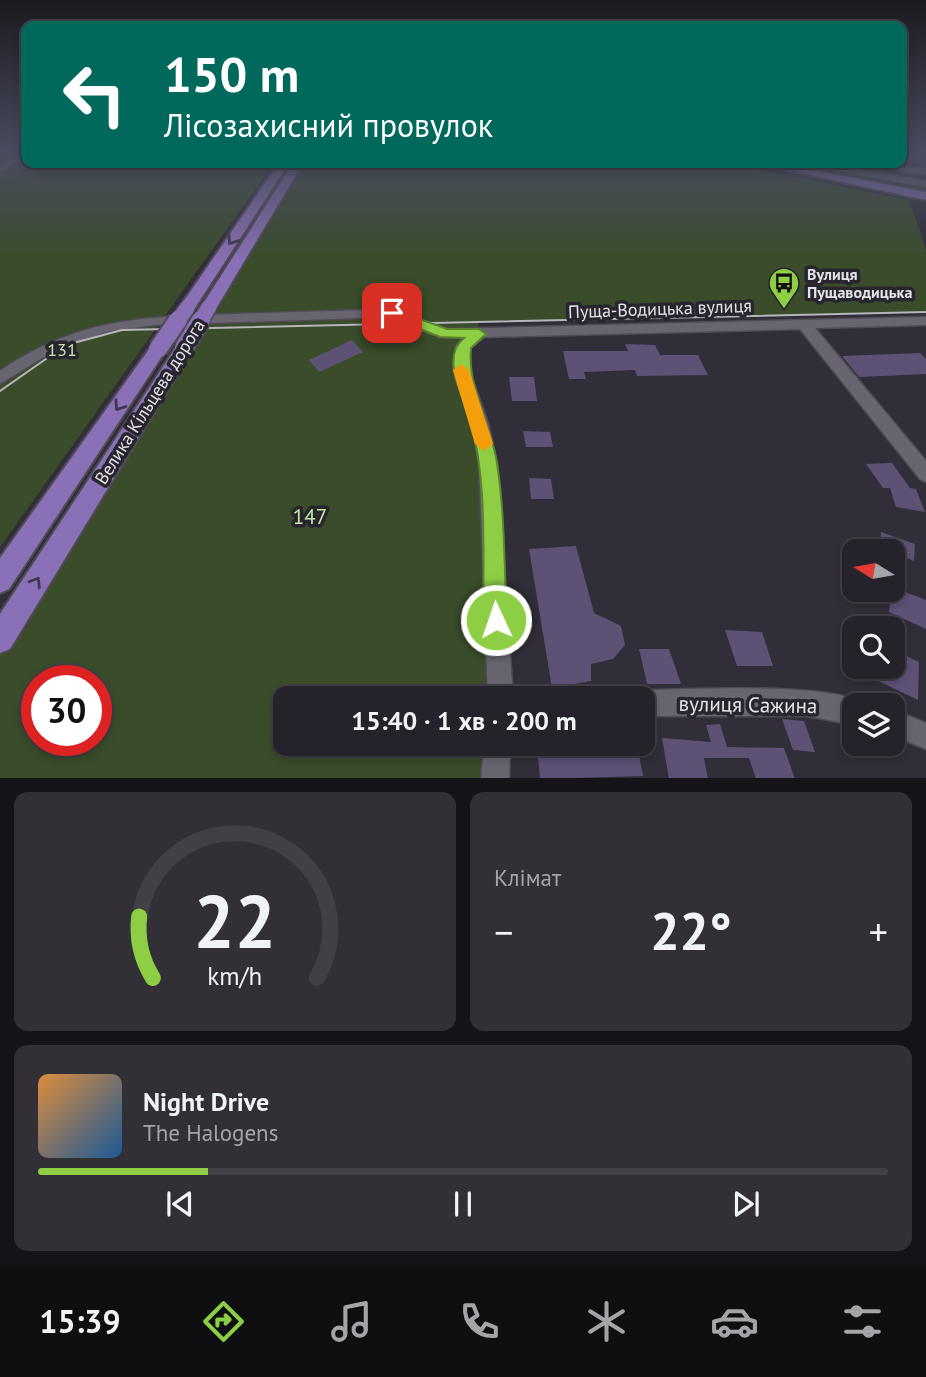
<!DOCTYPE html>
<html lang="uk">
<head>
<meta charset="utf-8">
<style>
  :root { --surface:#26222b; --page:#322f37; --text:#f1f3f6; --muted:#a4a4a9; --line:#423f47; --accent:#8dce45 }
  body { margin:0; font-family:"PT Sans",sans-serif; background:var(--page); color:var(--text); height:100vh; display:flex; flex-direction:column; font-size:26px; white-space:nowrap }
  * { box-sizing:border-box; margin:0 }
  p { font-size:23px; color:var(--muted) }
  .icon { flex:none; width:38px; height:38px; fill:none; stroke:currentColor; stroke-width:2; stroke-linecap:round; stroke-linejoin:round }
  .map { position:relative; height:778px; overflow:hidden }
  .panel { display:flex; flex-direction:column; gap:14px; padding:14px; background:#151318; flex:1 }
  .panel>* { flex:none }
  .guide { position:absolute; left:21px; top:21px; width:886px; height:147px; border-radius:14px; box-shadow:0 4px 10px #0003,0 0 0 2px var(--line); background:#00695c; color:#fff; overflow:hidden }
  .needle { width:46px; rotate:281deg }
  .buttons { position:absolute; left:842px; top:539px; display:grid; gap:14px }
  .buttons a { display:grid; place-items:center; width:63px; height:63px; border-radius:14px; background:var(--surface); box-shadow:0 4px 10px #0003,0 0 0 2px var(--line); font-size:35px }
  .speed { position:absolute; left:21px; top:665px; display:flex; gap:14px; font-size:35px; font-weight:700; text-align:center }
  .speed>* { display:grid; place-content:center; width:91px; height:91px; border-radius:50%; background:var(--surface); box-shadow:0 4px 10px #0003,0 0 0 2px var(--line); line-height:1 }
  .speed .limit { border:10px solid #d22; background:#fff; color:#111 }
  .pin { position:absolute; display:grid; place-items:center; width:60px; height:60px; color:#fff; margin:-30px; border-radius:14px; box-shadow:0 4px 10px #0006 }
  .me { position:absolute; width:77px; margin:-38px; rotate:357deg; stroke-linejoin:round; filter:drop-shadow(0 0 5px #0008) }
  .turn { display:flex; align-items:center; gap:24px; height:147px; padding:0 28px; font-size:32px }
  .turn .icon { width:91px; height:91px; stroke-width:2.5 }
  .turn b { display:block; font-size:49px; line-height:60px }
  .big { font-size:52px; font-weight:800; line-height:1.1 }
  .panel .card { flex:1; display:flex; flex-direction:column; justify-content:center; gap:10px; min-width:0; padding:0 24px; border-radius:14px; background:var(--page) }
  .panel .dial { align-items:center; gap:0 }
  .dial svg { height:182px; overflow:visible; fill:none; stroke:var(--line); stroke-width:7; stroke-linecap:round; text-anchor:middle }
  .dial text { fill:var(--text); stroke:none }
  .song { display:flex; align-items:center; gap:21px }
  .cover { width:84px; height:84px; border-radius:10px; background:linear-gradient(135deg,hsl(30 70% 55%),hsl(210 70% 35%)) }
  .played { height:7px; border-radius:4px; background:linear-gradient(90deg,var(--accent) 20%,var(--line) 20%) }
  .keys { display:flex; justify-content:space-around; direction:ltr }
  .heat { display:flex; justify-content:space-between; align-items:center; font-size:38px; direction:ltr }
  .panel .tiles { flex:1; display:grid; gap:14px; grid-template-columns:1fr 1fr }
  .card:last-child { grid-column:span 2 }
  .trip { position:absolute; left:273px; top:686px; width:382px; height:70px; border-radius:14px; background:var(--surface); box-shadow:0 4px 10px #0003,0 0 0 2px var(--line); font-weight:800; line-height:70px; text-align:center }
  .menu { display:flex; height:112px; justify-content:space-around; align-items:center; background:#0f0e11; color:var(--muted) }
  .menu .icon { width:49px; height:49px }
  .menu .selected { color:var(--accent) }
  .menu b { font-size:32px; color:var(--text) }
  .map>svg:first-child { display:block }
  .built { fill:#3b3646 }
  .green { fill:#3a4c2a; fill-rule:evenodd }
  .building { fill:#5d5175 }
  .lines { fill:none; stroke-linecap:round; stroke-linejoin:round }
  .minor-casing { stroke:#4f4b54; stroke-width:3 }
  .major-casing { stroke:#4f4b54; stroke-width:4 }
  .minor { fill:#686571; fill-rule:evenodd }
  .major { fill:#8a70b6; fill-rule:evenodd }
  .tram { stroke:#b7b4bc; stroke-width:2 }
  .major-bridge-far1-casing { stroke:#4f4b54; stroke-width:18; stroke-linecap:butt }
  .major-bridge-casing { stroke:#4f4b54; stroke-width:22; stroke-linecap:butt }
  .major-bridge-far1 { stroke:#8a70b6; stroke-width:15 }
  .major-bridge { stroke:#8a70b6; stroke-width:18 }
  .oneway { stroke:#403851 }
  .route { fill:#8dce45; stroke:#5c862d; stroke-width:2 }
  .slow { fill:#f59e0b }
  .labels { text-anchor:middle; stroke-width:7; stroke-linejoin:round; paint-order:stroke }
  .far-poi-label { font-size:16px; font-weight:bold; fill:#e4e2e9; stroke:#28252f; text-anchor:start }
  .street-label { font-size:18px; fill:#e4e2e9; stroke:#28252f }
  .park-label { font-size:18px; fill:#c5e7a9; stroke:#28252f }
  .near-park-label { font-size:21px; fill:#c5e7a9; stroke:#28252f }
  .near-street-label { font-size:21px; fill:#e4e2e9; stroke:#28252f }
</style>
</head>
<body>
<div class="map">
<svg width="926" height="779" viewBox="0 0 926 779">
  <rect width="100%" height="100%" fill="#322e39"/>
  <path class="built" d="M901 153H926V178L838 163H901Z"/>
  <g class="green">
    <path d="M0 153H26V163H274L0 547Z"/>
    <path d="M298 163H721L909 200 926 250V312L478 322 479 334 463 346 488 464 500 698H285V744H497L495 778H0V639ZM37 681H96V740H37Z"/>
    <path d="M769 163H802L926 186V194Z"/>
  </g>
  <g class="building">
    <path d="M352 340 363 352 319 372 309 360Z"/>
    <path d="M625 344 655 345 660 355H698L708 375 637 376 635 370 584 372 586 379H569L563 351H628Z"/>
    <path d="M920 353 926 359V374L859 377 842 356Z"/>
    <path d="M509 377H534L537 401H512Z"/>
    <path d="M523 431 550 432 553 447H526Z"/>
    <path d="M892 463 910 488 916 489 925 512 896 507 890 488H883L866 464Z"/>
    <path d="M529 478 551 479 554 499H531Z"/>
    <path d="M881 532 915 544 914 561 880 547Z"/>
    <path d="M576 546 594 613 621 626 625 645 613 659 591 664V681L552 688 529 549Z"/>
    <path d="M892 587 926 600V629L889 612Z"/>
    <path d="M725 630 762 632 773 666H737Z"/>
    <path d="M639 649H669L681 684H647Z"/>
    <path d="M892 649 919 662 918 700 849 667H892Z"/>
    <path d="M782 719 804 721 815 752 793 750Z"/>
    <path d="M720 724 727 747 784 748 795 779H756L749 758H704L708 779H669L662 738 711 742 706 725Z"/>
    <path d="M537 744H637L643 776 540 779Z"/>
  </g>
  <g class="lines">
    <g class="minor-casing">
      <g id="minor">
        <path d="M20 153H26V156L0 172V165Z"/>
        <path d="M632 163H640L634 170 629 167Z"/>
        <path d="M808 163H825L926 181V187L812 166Z"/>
        <path d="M897 167 926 168V174L900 172 895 169Z"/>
        <path d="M392 309 446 329 926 317V325L815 328 926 461V482L920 479 800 329 484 337 470 348 469 370 488 423 497 464 513 698H488L479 464 472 423 453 370 456 346 464 338 440 337 390 317 155 325 111 331 78 341 42 358 0 384V371C79 317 144 317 236 314 288 312 340 311 392 309Z"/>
        <path d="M642 690C684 690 838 681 864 705H854V725L808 716H642V698H631L633 694Z"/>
        <path d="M892 709 926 723V749L892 735Z"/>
        <path d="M484 744H510L509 779H481Z"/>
      </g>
    </g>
    <g class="major-casing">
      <g id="major">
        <path d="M279 163H289L193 311H181L179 308Z"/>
        <path d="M293 163H303L217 307 215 310H203L201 307Z"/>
        <path d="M755 163H775L926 192V200Z"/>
        <path d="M184 342 193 348 10 649 0 653V614L178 344Z"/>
        <path d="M158 343 164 345 167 349 164 353 9 589 0 593V558L152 345Z"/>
      </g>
    </g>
    <use href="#minor" class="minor"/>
    <use href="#major" class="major"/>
    <path class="tram" d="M0 391 66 345 122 330 926 312"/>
    <g class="major-bridge-far1-casing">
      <g id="major-bridge-far1">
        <path d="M177 322 187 308"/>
        <path d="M200 322 209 307"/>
      </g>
    </g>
    <g class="major-bridge-casing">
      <g id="major-bridge">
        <path d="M184 348 201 320"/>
        <path d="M158 349 178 320"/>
      </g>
    </g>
    <use href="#major-bridge-far1" class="major-bridge-far1"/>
    <use href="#major-bridge" class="major-bridge"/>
  </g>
  <defs><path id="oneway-chevron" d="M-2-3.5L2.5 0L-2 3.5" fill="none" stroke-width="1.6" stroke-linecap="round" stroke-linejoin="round" transform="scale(1.75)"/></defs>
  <g class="oneway">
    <use href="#oneway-chevron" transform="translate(232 240) rotate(124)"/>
    <use href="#oneway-chevron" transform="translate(119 406) rotate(124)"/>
    <use href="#oneway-chevron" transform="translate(36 582) rotate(-58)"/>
  </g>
  <linearGradient id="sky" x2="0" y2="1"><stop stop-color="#1c191f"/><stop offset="0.58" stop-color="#494c5f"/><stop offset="1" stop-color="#494c5f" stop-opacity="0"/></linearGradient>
  <rect width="926" height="262" fill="url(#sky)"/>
  <path class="route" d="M392 309 447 329H479L486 334 471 348C467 387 491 424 497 463 505 514 504 568 507 620L504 628 496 632 488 628 484 620C482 556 488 485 471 423 465 399 439 358 464 338L440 337 387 316V310Z"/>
  <path class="slow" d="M461 364 469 370 493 444 484 451 475 444 453 370Z"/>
  <defs>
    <g id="bus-pin" transform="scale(1.575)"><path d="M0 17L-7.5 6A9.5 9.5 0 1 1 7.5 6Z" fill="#8dce45" stroke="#28252f"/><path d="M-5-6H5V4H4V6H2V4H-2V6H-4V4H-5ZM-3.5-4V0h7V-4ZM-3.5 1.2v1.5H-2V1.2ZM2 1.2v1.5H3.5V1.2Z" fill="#111"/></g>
  </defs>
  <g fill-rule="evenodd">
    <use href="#bus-pin" x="784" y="283"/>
  </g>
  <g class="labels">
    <g class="far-poi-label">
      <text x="807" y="280">Вулиця<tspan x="807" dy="18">Пущаводицька</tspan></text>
    </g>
    <g class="street-label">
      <text transform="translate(660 309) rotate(-2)" y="6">Пуща-Водицька вулиця</text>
      <text transform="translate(150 402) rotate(-58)" y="6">Велика Кільцева дорога</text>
    </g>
    <g class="park-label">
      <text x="62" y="356">131</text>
    </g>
    <g class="near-park-label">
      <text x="310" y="524">147</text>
    </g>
    <g class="near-street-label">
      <text transform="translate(748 705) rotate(1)" y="7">вулиця Сажина</text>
    </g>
  </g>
</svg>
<div class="buttons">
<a><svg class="needle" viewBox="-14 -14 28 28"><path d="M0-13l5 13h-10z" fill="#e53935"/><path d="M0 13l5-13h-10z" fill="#a4a4a9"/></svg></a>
<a><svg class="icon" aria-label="search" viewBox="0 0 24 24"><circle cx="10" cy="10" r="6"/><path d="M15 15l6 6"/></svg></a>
<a><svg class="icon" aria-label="layers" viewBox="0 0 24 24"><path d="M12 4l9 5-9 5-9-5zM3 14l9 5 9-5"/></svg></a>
</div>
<div class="speed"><div class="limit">30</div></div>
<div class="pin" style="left:392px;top:313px;background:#d93025"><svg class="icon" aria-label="arrive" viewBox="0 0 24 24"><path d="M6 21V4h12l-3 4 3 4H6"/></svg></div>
<svg class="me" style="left:496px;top:620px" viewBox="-20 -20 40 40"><circle r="17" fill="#8dce45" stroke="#fff" stroke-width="3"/><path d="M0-11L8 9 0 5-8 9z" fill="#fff"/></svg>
<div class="trip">15:40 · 1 хв · 200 m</div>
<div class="guide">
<div class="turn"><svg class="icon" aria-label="left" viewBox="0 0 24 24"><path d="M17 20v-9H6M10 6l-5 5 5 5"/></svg><div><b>150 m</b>Лісозахисний провулок</div></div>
</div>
</div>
<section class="panel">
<div class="tiles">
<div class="card dial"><svg viewBox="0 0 100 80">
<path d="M14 69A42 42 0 1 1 86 69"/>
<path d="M14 69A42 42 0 0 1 8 42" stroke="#8dce45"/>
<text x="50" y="56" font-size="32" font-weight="700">22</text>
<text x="50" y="72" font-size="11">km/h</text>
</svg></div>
<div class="card"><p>Клімат</p>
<div class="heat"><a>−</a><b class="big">22°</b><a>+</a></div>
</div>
<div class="card">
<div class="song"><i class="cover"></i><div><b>Night Drive</b><p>The Halogens</p></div></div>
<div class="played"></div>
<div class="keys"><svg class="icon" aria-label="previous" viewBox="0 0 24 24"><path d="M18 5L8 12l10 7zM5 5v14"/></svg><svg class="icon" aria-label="pause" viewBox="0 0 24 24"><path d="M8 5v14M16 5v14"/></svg><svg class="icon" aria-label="next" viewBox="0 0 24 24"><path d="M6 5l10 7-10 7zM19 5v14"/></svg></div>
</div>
</div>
</section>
<nav class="menu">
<b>15:39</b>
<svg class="icon selected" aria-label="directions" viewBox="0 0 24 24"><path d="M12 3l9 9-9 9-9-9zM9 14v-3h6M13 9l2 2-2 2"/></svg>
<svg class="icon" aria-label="music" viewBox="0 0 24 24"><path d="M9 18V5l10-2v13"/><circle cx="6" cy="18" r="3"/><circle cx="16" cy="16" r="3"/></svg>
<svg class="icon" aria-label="phone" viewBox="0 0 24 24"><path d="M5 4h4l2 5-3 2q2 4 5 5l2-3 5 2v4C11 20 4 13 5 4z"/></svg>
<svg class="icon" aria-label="climate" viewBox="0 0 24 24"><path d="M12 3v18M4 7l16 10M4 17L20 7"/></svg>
<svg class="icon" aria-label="car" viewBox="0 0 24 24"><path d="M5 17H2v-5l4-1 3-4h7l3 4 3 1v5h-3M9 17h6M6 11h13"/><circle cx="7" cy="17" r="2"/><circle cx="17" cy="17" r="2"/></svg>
<svg class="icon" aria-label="filters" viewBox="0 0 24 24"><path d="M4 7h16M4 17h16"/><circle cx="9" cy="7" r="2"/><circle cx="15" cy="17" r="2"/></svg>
</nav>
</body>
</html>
